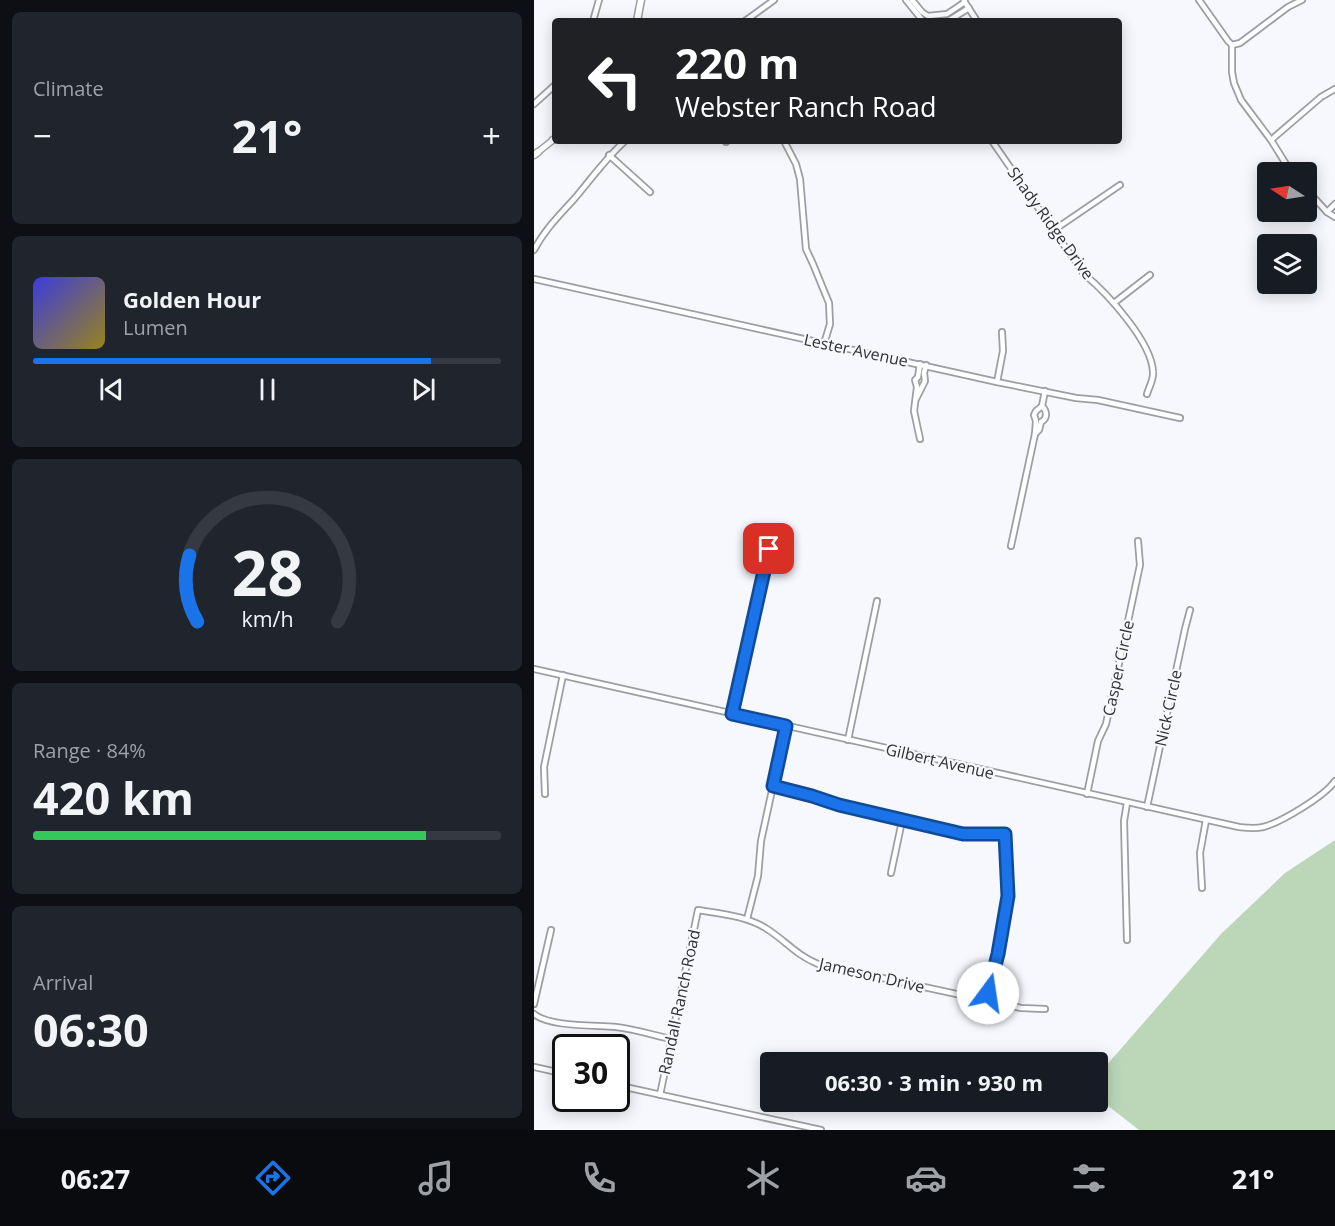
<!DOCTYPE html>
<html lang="en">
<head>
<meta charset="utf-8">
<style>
  :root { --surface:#171b24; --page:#20242c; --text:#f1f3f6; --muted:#9ea1a6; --line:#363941; --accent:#1a73e8 }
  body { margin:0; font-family:"Open Sans",sans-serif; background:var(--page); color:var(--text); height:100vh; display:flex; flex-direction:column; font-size:22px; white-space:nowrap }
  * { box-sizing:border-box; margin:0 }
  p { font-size:20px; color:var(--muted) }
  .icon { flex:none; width:33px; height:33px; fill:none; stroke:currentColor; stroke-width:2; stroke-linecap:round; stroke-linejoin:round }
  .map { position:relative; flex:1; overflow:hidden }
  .details { display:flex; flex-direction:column; gap:12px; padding:12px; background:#0d0f14; width:534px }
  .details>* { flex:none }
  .hud { position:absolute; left:18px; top:18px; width:570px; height:126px; border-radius:6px; box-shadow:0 3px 15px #0003; background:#202124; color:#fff; overflow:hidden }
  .needle { width:39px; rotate:282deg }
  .tools { position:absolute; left:723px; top:162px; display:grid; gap:12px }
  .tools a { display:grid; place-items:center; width:60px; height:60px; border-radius:6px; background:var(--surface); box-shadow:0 3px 15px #0003; font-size:30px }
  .speed { position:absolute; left:18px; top:1034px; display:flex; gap:12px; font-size:30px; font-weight:700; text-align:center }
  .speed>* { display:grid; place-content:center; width:78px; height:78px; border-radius:50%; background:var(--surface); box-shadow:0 3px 15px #0003; line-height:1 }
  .speed .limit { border:3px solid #111; border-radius:9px; background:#fff; color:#111 }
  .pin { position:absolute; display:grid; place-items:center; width:51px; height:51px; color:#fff; margin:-26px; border-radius:12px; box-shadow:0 3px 9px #0006 }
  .me { position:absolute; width:66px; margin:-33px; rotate:14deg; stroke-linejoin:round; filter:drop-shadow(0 0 4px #0008) }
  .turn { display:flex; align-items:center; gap:21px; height:126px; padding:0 24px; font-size:27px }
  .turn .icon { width:78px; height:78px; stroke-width:2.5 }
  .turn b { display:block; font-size:42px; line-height:51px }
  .big { font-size:45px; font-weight:700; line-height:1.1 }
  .details .widget { flex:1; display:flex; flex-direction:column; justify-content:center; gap:9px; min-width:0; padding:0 21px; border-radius:9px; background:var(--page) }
  .details .dial { align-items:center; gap:0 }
  .dial svg { height:156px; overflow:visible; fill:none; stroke:var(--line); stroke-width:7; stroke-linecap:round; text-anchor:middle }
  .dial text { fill:var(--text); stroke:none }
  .song { display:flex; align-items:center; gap:18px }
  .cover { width:72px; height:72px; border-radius:9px; background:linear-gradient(135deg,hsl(240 70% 55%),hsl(50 70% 35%)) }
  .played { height:6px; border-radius:3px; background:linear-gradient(90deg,var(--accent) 85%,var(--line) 85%) }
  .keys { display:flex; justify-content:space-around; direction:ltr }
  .heat { display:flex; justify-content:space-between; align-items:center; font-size:33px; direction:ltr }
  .charge { height:9px; border-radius:4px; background:linear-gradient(90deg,#34c759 84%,var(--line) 0) }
  .trip { position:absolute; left:226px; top:1052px; width:348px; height:60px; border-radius:6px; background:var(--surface); box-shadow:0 3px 15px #0003; font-weight:700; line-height:60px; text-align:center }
  .tab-bar { display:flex; height:96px; justify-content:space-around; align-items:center; background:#090b0e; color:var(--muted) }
  .tab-bar .icon { width:42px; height:42px }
  .tab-bar .on { color:var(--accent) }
  .tab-bar b { font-size:27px; color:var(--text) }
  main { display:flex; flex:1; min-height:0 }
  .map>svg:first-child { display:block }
  .green { fill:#bbd7b8 }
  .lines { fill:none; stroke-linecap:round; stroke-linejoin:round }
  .minor-casing { stroke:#9c9ea5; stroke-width:8 }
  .tertiary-casing { stroke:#9c9ea5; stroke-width:8 }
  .secondary-casing { stroke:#9c9ea5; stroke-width:9 }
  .minor { stroke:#fff; stroke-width:4.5 }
  .tertiary { stroke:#fff; stroke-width:5 }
  .secondary { stroke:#fff; stroke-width:6 }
  .route-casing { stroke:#114b97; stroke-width:15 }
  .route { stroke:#1a73e8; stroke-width:10 }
  .labels { text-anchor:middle; stroke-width:4.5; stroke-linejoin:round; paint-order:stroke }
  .street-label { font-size:16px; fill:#303134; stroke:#f6f8fe }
</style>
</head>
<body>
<main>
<section class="details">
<div class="widget"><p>Climate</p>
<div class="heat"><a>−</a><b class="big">21°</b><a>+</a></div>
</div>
<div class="widget">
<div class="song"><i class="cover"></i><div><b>Golden Hour</b><p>Lumen</p></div></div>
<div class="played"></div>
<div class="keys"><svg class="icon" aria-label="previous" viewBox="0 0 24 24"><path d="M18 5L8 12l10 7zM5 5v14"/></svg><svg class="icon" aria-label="pause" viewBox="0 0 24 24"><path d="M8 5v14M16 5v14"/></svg><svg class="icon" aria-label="next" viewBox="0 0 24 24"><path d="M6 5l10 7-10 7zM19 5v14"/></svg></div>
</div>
<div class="widget dial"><svg viewBox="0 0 100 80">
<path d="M14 69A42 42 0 1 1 86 69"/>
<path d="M14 69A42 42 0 0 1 10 35" stroke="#1a73e8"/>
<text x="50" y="56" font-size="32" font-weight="700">28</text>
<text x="50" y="72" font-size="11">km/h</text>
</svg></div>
<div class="widget"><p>Range · 84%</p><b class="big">420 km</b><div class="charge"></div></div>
<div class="widget"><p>Arrival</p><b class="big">06:30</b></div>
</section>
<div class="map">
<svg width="801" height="1130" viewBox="0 0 801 1130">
  <rect width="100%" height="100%" fill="#f6f8fe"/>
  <path class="green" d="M801 840V1130H605L564 1098V1075L687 934 751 873Z"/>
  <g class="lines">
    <g class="minor-casing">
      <g id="minor">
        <path d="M372 0 389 21"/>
        <path d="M378 0 388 12 394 16 413 14 431 2"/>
        <path d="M665 0 694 41 698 45V72L700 83 707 100 737 140 757 172"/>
        <path d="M430 1 443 21"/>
        <path d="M59 21 65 0"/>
        <path d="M211 21 240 0"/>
        <path d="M414 21 435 8"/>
        <path d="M698 45 706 43 754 7 768 0"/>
        <path d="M0 104 21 85"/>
        <path d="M737 140 787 97 801 89"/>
        <path d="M192 141V142"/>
        <path d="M250 141 262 164 266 179 272 249 279 264 295 303 296 324 290 344"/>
        <path d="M458 141 550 274C573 293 618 342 619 372 620 379 615 387 613 394"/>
        <path d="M75 155 116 192"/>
        <path d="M772 189 793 212 801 217"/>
        <path d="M793 212 801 204"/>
        <path d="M520 230 586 185"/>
        <path d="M0 250C11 229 25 216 41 198 58 178 72 158 91 141"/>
        <path d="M0 279 463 382 542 398 564 400 646 418"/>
        <path d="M580 303 616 275"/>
        <path d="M463 382 469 351 468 332"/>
        <path d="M382 399 391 381 390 373 392 365"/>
        <path d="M501 434 505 430 507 422C514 418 513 411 508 406"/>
        <path d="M386 439 380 411 383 387 381 380 384 377 386 364"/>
        <path d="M477 546 501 434 502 421 500 415 502 411 508 406 511 391"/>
        <path d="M0 669 705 827C714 828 721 829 729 827 746 823 791 796 801 781"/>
        <path d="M198 714 235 549"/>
        <path d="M314 740 343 601"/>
        <path d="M239 786 278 796 305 805 429 834H471L474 896 464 954 453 1000"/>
        <path d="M11 794 10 767 29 675"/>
        <path d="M553 794 564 741 572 724 606 565 604 541"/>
        <path d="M613 807 651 629 656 610"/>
        <path d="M357 873 368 821"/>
        <path d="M668 888 666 853 672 820"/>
        <path d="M213 919 224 876 227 841 252 726"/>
        <path d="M593 940 590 821 593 803"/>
        <path d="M0 1004 17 930"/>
        <path d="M0 1014C16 1027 61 1025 82 1027 100 1029 119 1035 137 1039"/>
        <path d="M0 1067 32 1074"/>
        <path d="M82 1085 287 1130"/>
        <path d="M126 1095 164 910C188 914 213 916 233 929 252 941 262 955 284 964L487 1008 511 1009"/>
      </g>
    </g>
    <g class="tertiary-casing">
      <path id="tertiary" d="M4 152 19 140"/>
    </g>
    <g class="secondary-casing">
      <g id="secondary">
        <path d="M103 21 107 0"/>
        <path d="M19 140 21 139"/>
        <path d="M0 155 4 152"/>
      </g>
    </g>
    <use href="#minor" class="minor"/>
    <use href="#tertiary" class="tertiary"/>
    <use href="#secondary" class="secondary"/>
  </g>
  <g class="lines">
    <g class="route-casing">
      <path id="route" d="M235 549 198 714 252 726 239 786 278 796 305 805 429 834H471L474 896 464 954 454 993"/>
    </g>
    <use href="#route" class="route"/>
  </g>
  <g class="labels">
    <g class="street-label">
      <text transform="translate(517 223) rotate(54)" y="6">Shady Ridge Drive</text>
      <text transform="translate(322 350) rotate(12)" y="6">Lester Avenue</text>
      <text transform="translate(584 668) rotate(-78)" y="6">Casper Circle</text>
      <text transform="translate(634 708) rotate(-78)" y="6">Nick Circle</text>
      <text transform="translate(406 761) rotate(13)" y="6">Gilbert Avenue</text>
      <text transform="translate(338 975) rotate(13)" y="6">Jameson Drive</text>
      <text transform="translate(145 1002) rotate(-78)" y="6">Randall Ranch Road</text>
    </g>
  </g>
</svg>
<div class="tools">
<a><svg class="needle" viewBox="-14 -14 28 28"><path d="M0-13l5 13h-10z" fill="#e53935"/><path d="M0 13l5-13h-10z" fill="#9ea1a6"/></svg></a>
<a><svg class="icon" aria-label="layers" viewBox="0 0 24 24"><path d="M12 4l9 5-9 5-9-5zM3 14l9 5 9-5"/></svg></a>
</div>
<div class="speed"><div class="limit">30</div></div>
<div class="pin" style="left:235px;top:549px;background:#d93025"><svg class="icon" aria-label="arrive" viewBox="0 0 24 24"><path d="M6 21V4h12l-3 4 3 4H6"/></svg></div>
<svg class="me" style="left:454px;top:993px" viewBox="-20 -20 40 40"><circle r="19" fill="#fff"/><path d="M0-13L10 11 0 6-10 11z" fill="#1a73e8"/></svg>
<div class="trip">06:30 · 3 min · 930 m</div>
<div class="hud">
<div class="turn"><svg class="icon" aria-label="left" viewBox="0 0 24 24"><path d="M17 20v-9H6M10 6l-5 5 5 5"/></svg><div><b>220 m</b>Webster Ranch Road</div></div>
</div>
</div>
</main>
<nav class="tab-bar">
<b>06:27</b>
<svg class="icon on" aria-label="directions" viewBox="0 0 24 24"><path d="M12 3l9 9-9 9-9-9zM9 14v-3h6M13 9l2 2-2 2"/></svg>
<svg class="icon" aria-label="music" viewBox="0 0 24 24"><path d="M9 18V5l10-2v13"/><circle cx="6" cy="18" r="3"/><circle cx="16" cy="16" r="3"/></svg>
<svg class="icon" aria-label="phone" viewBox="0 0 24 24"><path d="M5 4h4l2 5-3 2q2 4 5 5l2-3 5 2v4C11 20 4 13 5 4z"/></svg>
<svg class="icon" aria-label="climate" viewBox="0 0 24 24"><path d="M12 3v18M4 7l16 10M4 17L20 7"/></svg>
<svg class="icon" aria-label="car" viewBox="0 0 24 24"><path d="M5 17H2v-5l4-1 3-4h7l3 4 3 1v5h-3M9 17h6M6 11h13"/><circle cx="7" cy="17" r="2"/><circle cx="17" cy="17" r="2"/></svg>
<svg class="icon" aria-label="filters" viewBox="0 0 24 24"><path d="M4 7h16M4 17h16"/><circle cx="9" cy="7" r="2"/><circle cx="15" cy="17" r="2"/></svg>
<b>21°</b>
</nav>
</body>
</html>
